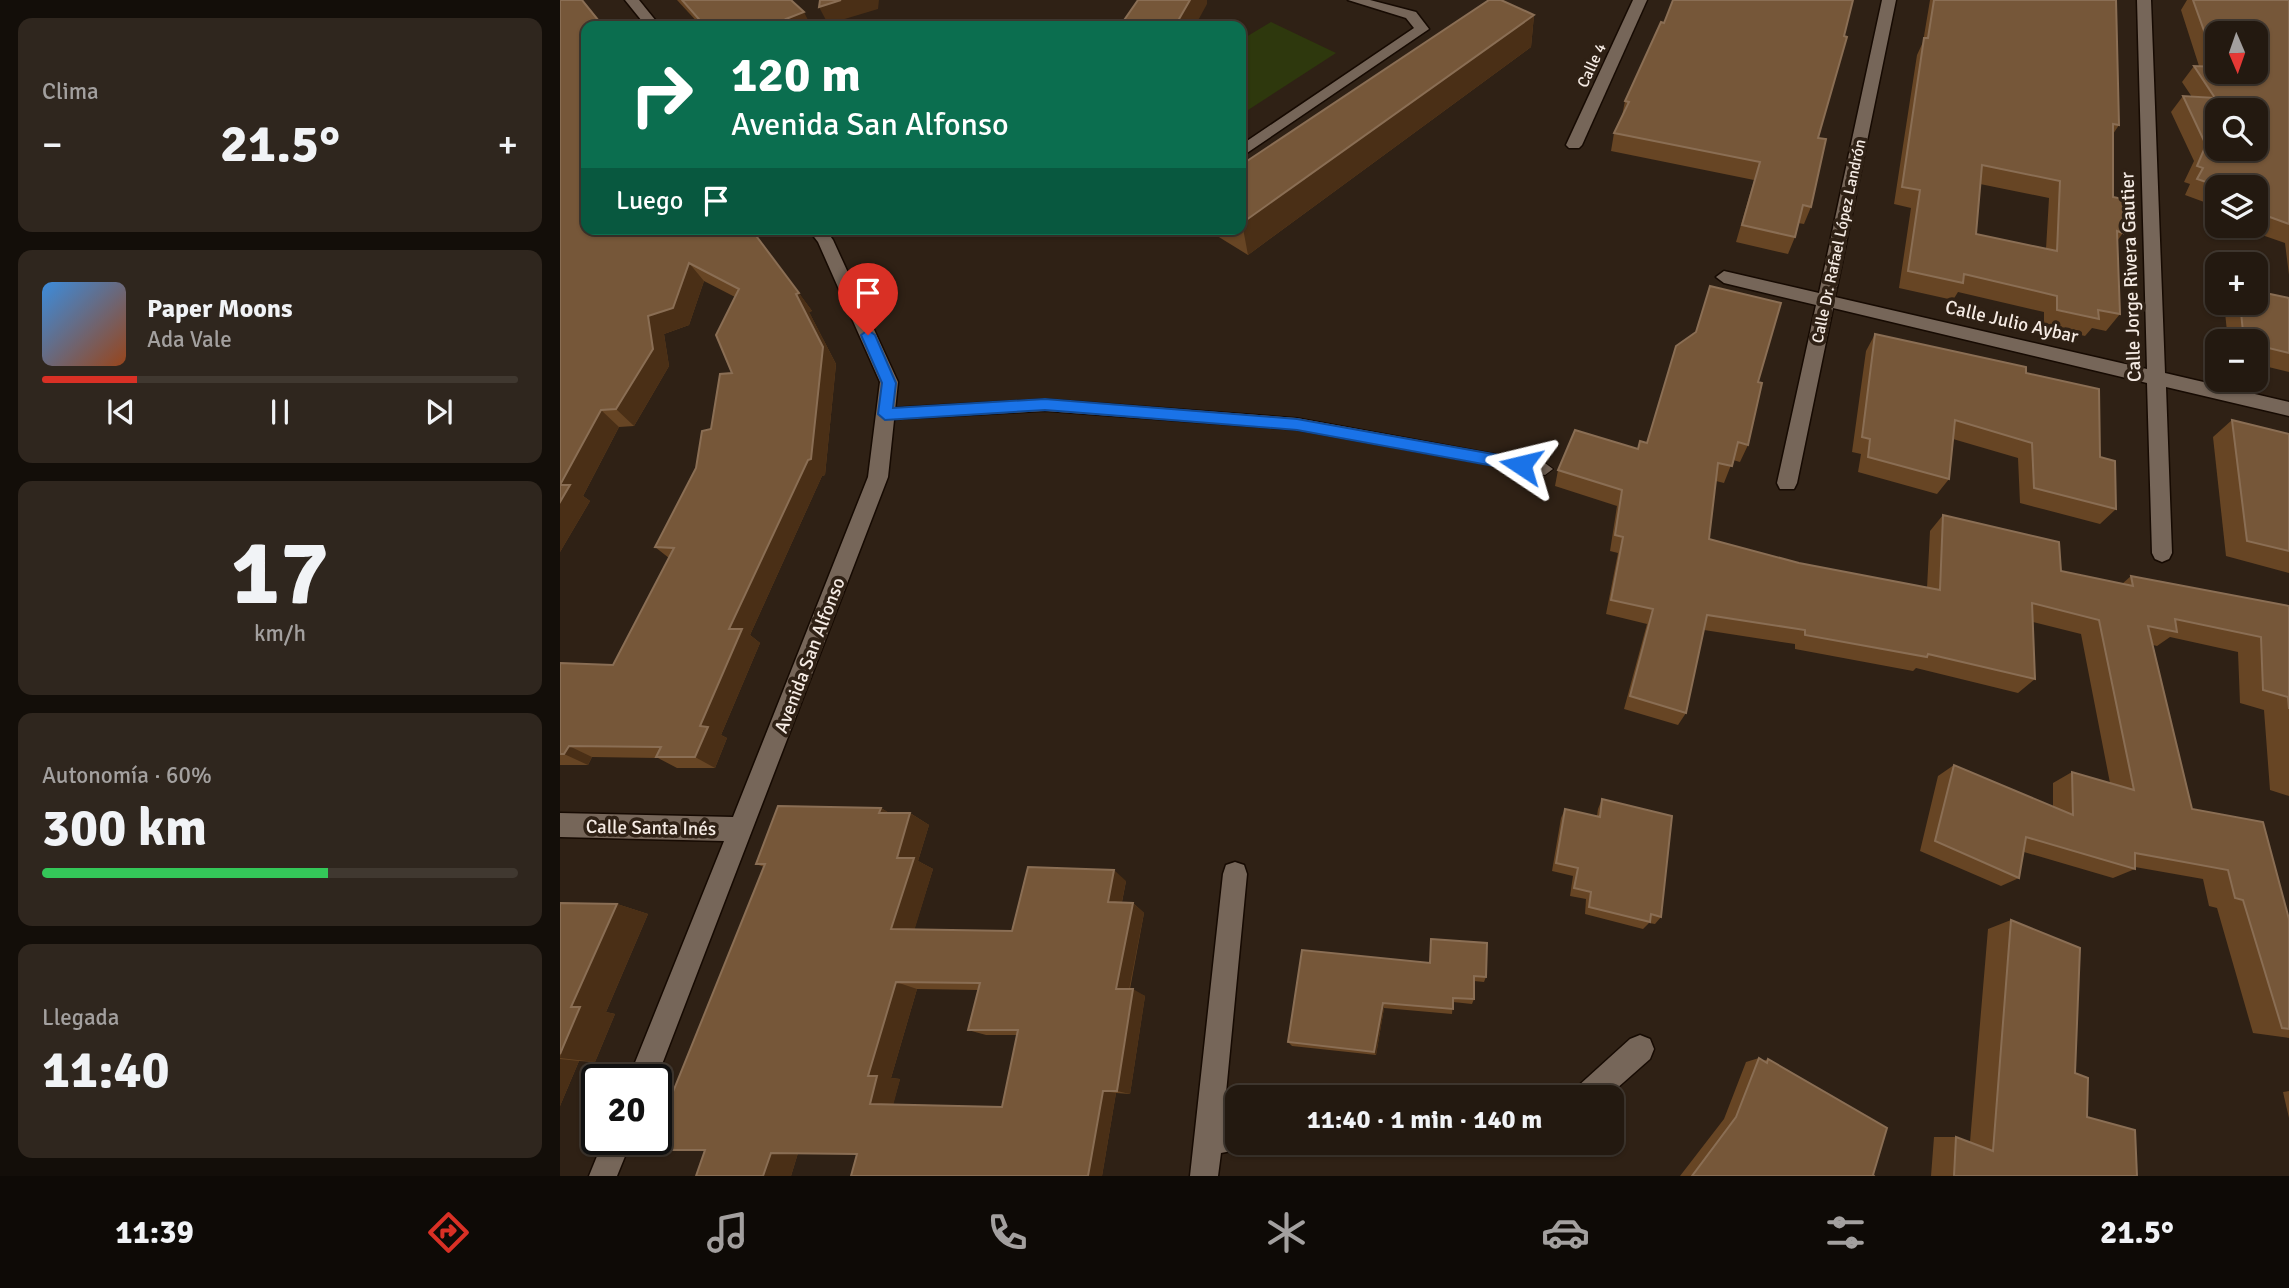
<!DOCTYPE html>
<html lang="es">
<head>
<meta charset="utf-8">
<style>
  :root { --surface:#231910; --page:#2f261e; --text:#f1f3f6; --muted:#a3a09f; --line:#403830; --accent:#d93025 }
  body { margin:0; font-family:Signika,sans-serif; background:var(--page); color:var(--text); height:100vh; display:flex; flex-direction:column; font-size:26px; white-space:nowrap }
  * { box-sizing:border-box; margin:0 }
  p { font-size:23px; color:var(--muted) }
  .icon { flex:none; width:38px; height:38px; fill:none; stroke:currentColor; stroke-width:2; stroke-linecap:round; stroke-linejoin:round }
  .map { position:relative; flex:1; overflow:hidden }
  .drawer { display:flex; flex-direction:column; gap:18px; padding:18px; background:#130e09; width:560px }
  .drawer>* { flex:none }
  .banner { position:absolute; left:21px; top:21px; width:665px; height:214px; border-radius:14px; box-shadow:0 2px 5px #0004,0 0 0 2px var(--line); background:#0b6e4f; color:#fff; overflow:hidden }
  .needle { width:46px; rotate:178deg }
  .fabs { position:absolute; left:1645px; top:21px; display:grid; gap:14px }
  .fabs a { display:grid; place-items:center; width:63px; height:63px; border-radius:14px; background:var(--surface); box-shadow:0 2px 5px #0004,0 0 0 2px var(--line); font-size:35px }
  .speed { position:absolute; left:21px; top:1064px; display:flex; gap:14px; font-size:35px; font-weight:700; text-align:center }
  .speed>* { display:grid; place-content:center; width:91px; height:91px; border-radius:50%; background:var(--surface); box-shadow:0 2px 5px #0004,0 0 0 2px var(--line); line-height:1 }
  .speed .limit { border:4px solid #111; border-radius:10px; background:#fff; color:#111 }
  .pin { position:absolute; display:grid; place-items:center; width:60px; height:60px; color:#fff; margin:-72px -30px; border-radius:50% 50% 50% 0; rotate:-45deg; box-shadow:0 0 7px #0007 }
  .pin .icon { rotate:45deg }
  .me { position:absolute; width:77px; margin:-38px; rotate:280deg; stroke-linejoin:round; filter:drop-shadow(0 0 5px #0008) }
  .turn { display:flex; align-items:center; gap:24px; height:147px; padding:0 35px; font-size:32px }
  .turn .icon { width:91px; height:91px; stroke-width:2.5 }
  .turn b { display:block; font-size:49px; line-height:60px }
  .then { display:flex; align-items:center; height:66px; padding:0 35px; background:#0003; gap:14px; font-size:26px }
  .big { font-size:52px; font-weight:700; line-height:1.1 }
  .drawer .tile { flex:1; display:flex; flex-direction:column; justify-content:center; gap:10px; min-width:0; padding:0 24px; border-radius:14px; background:var(--page) }
  .drawer .dial { align-items:center; gap:0 }
  .dial b { font-size:91px; line-height:1 }
  .song { display:flex; align-items:center; gap:21px }
  .cover { width:84px; height:84px; border-radius:10px; background:linear-gradient(135deg,hsl(210 70% 55%),hsl(20 70% 35%)) }
  .played { height:7px; border-radius:4px; background:linear-gradient(90deg,var(--accent) 20%,var(--line) 20%) }
  .keys { display:flex; justify-content:space-around; direction:ltr }
  .heat { display:flex; justify-content:space-between; align-items:center; font-size:38px; direction:ltr }
  .charge { height:10px; border-radius:5px; background:linear-gradient(90deg,#34c759 60%,var(--line) 0) }
  .trip { position:absolute; left:665px; top:1085px; width:399px; height:70px; border-radius:14px; background:var(--surface); box-shadow:0 2px 5px #0004,0 0 0 2px var(--line); font-weight:700; line-height:70px; text-align:center }
  .menu { display:flex; height:112px; justify-content:space-around; align-items:center; background:#0e0a06; color:var(--muted) }
  .menu .icon { width:49px; height:49px }
  .menu .current { color:var(--accent) }
  .menu b { font-size:32px; color:var(--text) }
  main { display:flex; flex:1; min-height:0 }
  .map>svg:first-child { display:block }
  .green { fill:#2e380d }
  .lines { fill:none; stroke-linecap:round; stroke-linejoin:round }
  .lane-casing { stroke:#160a02; stroke-width:2 }
  .street-casing { stroke:#160a02; stroke-width:3 }
  .lane { fill:#766659; fill-rule:evenodd }
  .street { fill:#766659; fill-rule:evenodd }
  .wall { fill:#674524; fill-rule:evenodd }
  .shaded-wall { fill:#4a2f16 }
  .building { fill:#765739; stroke:#8a6e54; stroke-width:2; fill-rule:evenodd }
  .route { fill:#1a73e8; stroke:#114b97; stroke-width:2 }
  .labels { text-anchor:middle; stroke-width:7; stroke-linejoin:round; paint-order:stroke }
  .far-street-label { font-size:16px; fill:#f5ebe4; stroke:#2f2115 }
  .street-label { font-size:19px; fill:#f5ebe4; stroke:#2f2115 }
</style>
</head>
<body>
<main>
<section class="drawer">
<div class="tile"><p>Clima</p>
<div class="heat"><a>−</a><b class="big">21.5°</b><a>+</a></div>
</div>
<div class="tile">
<div class="song"><i class="cover"></i><div><b>Paper Moons</b><p>Ada Vale</p></div></div>
<div class="played"></div>
<div class="keys"><svg class="icon" aria-label="previous" viewBox="0 0 24 24"><path d="M18 5L8 12l10 7zM5 5v14"/></svg><svg class="icon" aria-label="pause" viewBox="0 0 24 24"><path d="M8 5v14M16 5v14"/></svg><svg class="icon" aria-label="next" viewBox="0 0 24 24"><path d="M6 5l10 7-10 7zM19 5v14"/></svg></div>
</div>
<div class="tile dial"><b>17</b><p>km/h</p></div>
<div class="tile"><p>Autonomía · 60%</p><b class="big">300 km</b><div class="charge"></div></div>
<div class="tile"><p>Llegada</p><b class="big">11:40</b></div>
</section>
<div class="map">
<svg width="1729" height="1176" viewBox="0 0 1729 1176">
  <rect width="100%" height="100%" fill="#2f2115"/>
  <path class="green" d="M711 22 776 53 685 112 681 110V40Z"/>
  <g class="lines">
    <g class="lane-casing">
      <path id="lane" d="M485 399 737 418 985 463 993 469 985 475 737 430 485 411 325 420 317 414 325 408Z"/>
    </g>
    <g class="street-casing">
      <g id="street">
        <path d="M65 0H79L100 26H86Z"/>
        <path d="M788 0H810L856 12 869 29 681 157V145L854 28 846 18Z"/>
        <path d="M1073 0H1087L1022 145 1019 148H1009L1006 145Z"/>
        <path d="M1322 0H1336L1275 297 1587 369 1577 0H1591L1605 373 1729 402V416L1606 387 1612 553 1609 559 1602 562 1595 559 1592 553 1587 383 1273 308 1237 483 1234 489H1220L1217 483 1256 305 1164 283 1156 277 1164 271 1259 293Z"/>
        <path d="M248 229H265L273 240 338 382 328 477 96 1080H68L164 841 0 837V813L173 817 308 477 320 382 258 242Z"/>
        <path d="M675 862 684 865 687 874 663 1124H677V1143H689L687 1148 661 1153 658 1176H630L663 874 666 865Z"/>
        <path d="M1080 1035 1090 1039 1094 1049 1090 1059 1047 1097H1013L1017 1087 1070 1039Z"/>
        <path d="M44 1139H72L57 1176H29Z"/>
      </g>
    </g>
    <use href="#lane" class="lane"/>
    <use href="#street" class="street"/>
  </g>
  <g class="wall">
    <path d="M117 0H231L251 26H141Z"/>
    <path d="M1370 0H1556L1559 125 1553 134V197L1563 233 1557 241 1560 314 1546 331 1532 328 1525 336 1484 326V312L1398 292 1393 300 1339 288 1351 208 1334 204 1357 55 1363 42ZM1420 184 1489 198 1486 249 1416 234Z"/>
    <path d="M1627 0H1729V275L1725 243 1676 226H1696V187H1657V219L1651 217 1655 206 1625 195 1630 184 1624 182 1634 161 1611 112 1623 96 1632 97 1622 82 1634 66H1639L1621 10ZM1657 33 1696 72H1657Z"/>
    <path d="M974 15 971 47 688 255 654 234 653 229H681V165Z"/>
    <path d="M26 26 191 229 252 311 249 312 276 364 265 475 262 476 190 635 200 643 161 735 167 738 155 768H117L98 758 32 757 28 765H0V663L53 665 109 558 95 547 136 468 172 373 175 297 144 281 129 325 104 334 109 366 74 426 59 427 23 496 30 501 0 552Z"/>
    <path d="M1065 101 1258 138 1251 207 1244 224 1238 223 1235 237 1228 254 1176 242 1194 180 1051 151 1054 133 1062 116Z"/>
    <path d="M1729 298V372L1696 364V341H1668L1664 303H1696Z"/>
    <path d="M1315 334 1466 373 1540 457 1556 509 1540 524 1460 503 1458 458 1393 439 1389 479 1377 494 1298 472 1301 454 1292 452 1306 351Z"/>
    <path d="M1198 382 1188 445 1180 462 1173 460 1164 483 1156 481 1149 539 1239 563 1367 588 1370 531 1383 515 1501 571 1562 584 1571 576 1729 606V796L1710 790 1704 710 1680 703 1678 652 1610 637 1597 646 1593 645 1632 809 1729 919V1038L1693 1033 1657 908 1649 906 1643 879 1575 867V869L1553 878 1464 852 1459 878 1441 886 1360 851 1378 776 1394 765 1493 807V783L1512 772 1550 783 1521 634 1473 622 1475 679 1458 693 1356 668 1353 671 1235 649V644L1144 630 1126 713 1118 725 1064 709 1087 624 1046 614 1058 553 1050 551 1057 506 995 486 998 470 1077 449Z"/>
    <path d="M1672 420 1729 434V573L1666 556 1653 437Z"/>
    <path d="M1042 799 1101 917 1095 924 1089 923 1083 929 1025 914 1026 899 1010 896 1013 876 992 871 1001 818 1005 809 1037 816 1038 809Z"/>
    <path d="M321 808 329 813H350L369 825 358 861 373 869 354 930 452 931 566 881 562 902 573 903 584 913 570 989 585 996 570 1094 556 1093 542 1176H291L297 1154 238 1153 231 1176 145 1151 204 867 196 864ZM357 989 418 990 408 1030 426 1035H457L442 1107 333 1104 340 1079 331 1078Z"/>
    <path d="M0 903 57 904 88 914 46 1012 55 1014 35 1062 19 1061 0 1106Z"/>
    <path d="M1451 920 1515 1073 1527 1117 1577 1176H1371L1374 1137H1396L1410 1142 1428 929Z"/>
    <path d="M742 950 926 977 924 982 914 981V999L912 1004 893 1002 892 1014 824 1008 816 1055 732 1046 728 1042Z"/>
    <path d="M1199 1058 1203 1061 1208 1059 1314 1176H1120L1164 1119 1186 1062Z"/>
    <path d="M1729 1091V1118L1723 1092Z"/>
  </g>
  <g class="shaded-wall">
    <path d="M281 0H319L318 9 268 24 259 7Z"/>
    <path d="M630 0H647V4L635 26H615Z"/>
    <path d="M244 12 251 26H230L226 19Z"/>
    <path d="M974 15 971 47 688 255 682 223Z"/>
    <path d="M129 263 144 281 129 325 104 334 109 366 74 426 56 409 88 316Z"/>
    <path d="M239 293 252 311 249 312 276 364 265 475 262 476 190 635 200 643 161 735 167 738 155 768 135 757 140 726 169 629 236 294Z"/>
    <path d="M41 410 59 427 23 496 30 501 0 552V485Z"/>
    <path d="M9 746 32 757 28 765 4 754Z"/>
    <path d="M321 808 341 820 319 813Z"/>
    <path d="M350 813 369 825 358 861 373 869 352 938 331 929 337 858Z"/>
    <path d="M554 870 566 881 560 911 548 902Z"/>
    <path d="M573 903 584 913 568 995 556 989Z"/>
    <path d="M57 904 88 914 46 1012 55 1014 35 1062 0 1058 11 1007Z"/>
    <path d="M336 982 357 989 331 1078 340 1079 333 1106 310 1104 308 1076Z"/>
    <path d="M573 989 585 996 570 1094 557 1091Z"/>
    <path d="M823 1003 824 1008 816 1055 814 1052Z"/>
    <path d="M0 1059 19 1061 0 1106Z"/>
    <path d="M543 1091 556 1093 542 1176H528Z"/>
    <path d="M211 1153H238L231 1176H203Z"/>
  </g>
  <g class="building">
    <path d="M0 0H22L43 26H26V229H191L239 293 236 294 263 347 251 459 248 460 169 629H182L140 726 148 727 135 757H96L101 747 9 746 4 754H0V663L53 665 114 548 95 547 136 468 142 431 151 429 160 374 172 373 156 335 179 289 129 263 113 308 88 316 93 349 56 409 41 410 0 485H10L0 502Z"/>
    <path d="M122 0H231L244 12 226 19 233 26H145Z"/>
    <path d="M260 0H281L259 7Z"/>
    <path d="M578 0H630L615 26H560Z"/>
    <path d="M929 0H941L974 15 682 223 681 222V165Z"/>
    <path d="M1113 0H1293L1284 36 1287 37 1258 138 1266 139 1251 207 1243 205 1235 237 1182 225 1200 162 1054 133 1069 102 1065 101 1101 22 1104 23Z"/>
    <path d="M1374 0H1556L1559 125 1553 124V197L1563 199V233L1557 231 1560 314 1538 310 1539 319 1497 310V296L1404 274 1403 283 1348 271 1360 190 1342 187 1364 38H1368ZM1422 165 1500 181 1497 251 1416 234Z"/>
    <path d="M1633 0H1729V224L1696 212V187H1661L1637 179 1643 168 1637 166 1646 145 1623 96 1655 98 1634 66 1657 67V72H1696V33H1657V61L1652 53ZM1657 110H1696V149H1657Z"/>
    <path d="M1150 286 1221 303 1198 382 1202 383 1188 445 1178 442 1172 466 1158 463 1149 539 1239 563 1380 590 1383 515 1499 542 1501 571 1573 586 1571 576 1729 606V709L1728 697 1703 690 1701 637 1615 619 1617 632 1588 626 1632 809 1703 822 1729 919V1029L1722 1028 1683 900 1675 898 1668 870 1575 853V869L1466 837 1459 878 1375 841 1394 765 1513 815 1512 772 1574 790 1539 620 1472 603 1475 679 1368 654 1367 657 1245 635V630L1147 615 1126 713 1070 696 1093 609 1051 600 1063 537 1055 535 1062 490 998 470 1015 430 1078 449 1080 441 1087 443 1116 346 1136 332Z"/>
    <path d="M1696 291 1729 298V353L1696 345V341H1684L1680 303H1696Z"/>
    <path d="M1315 334 1466 367V373L1539 389 1540 457 1555 461 1556 509 1474 488 1472 443 1395 420 1389 479 1308 457 1310 439 1302 437Z"/>
    <path d="M1672 420 1729 434V551L1687 541Z"/>
    <path d="M1042 799 1112 816 1101 917 1091 914 1090 922 1029 907 1031 892 1014 888 1018 868 996 863 1005 809 1040 817Z"/>
    <path d="M218 806 321 808 319 813H350L337 858H354L331 929 452 931 468 867 554 870 548 902 573 903 556 989H573L557 1091H543L528 1176H291L297 1154 211 1153 203 1176H136L145 1150H90L94 1139H96V1134L205 864H196ZM336 982 420 983 408 1030H458L442 1107 310 1104 317 1076H308Z"/>
    <path d="M0 903 57 904 11 1007H20L0 1054Z"/>
    <path d="M1451 920 1520 948 1515 1073 1528 1078 1527 1117 1575 1130 1577 1176H1394L1396 1137 1433 1151Z"/>
    <path d="M871 939 927 943 926 977 914 976V999L893 998V1009L823 1003 814 1052 728 1042 742 950 870 963Z"/>
    <path d="M1199 1058 1207 1063 1208 1059 1327 1128 1313 1175 1314 1176H1132L1176 1117Z"/>
  </g>
  <path class="route" d="M308 330 315 335 336 383 333 408 485 399 737 419 961 459 968 465 961 471 737 430 485 410 325 420 318 414 322 383 301 335Z"/>
  <g class="labels">
    <g class="far-street-label">
      <text transform="translate(1031 65) rotate(-65)" y="6">Calle 4</text>
      <text transform="translate(1278 241) rotate(-78)" y="6">Calle Dr. Rafael López Landrón</text>
    </g>
    <g class="street-label">
      <text transform="translate(1570 277) rotate(-92)" y="7">Calle Jorge Rivera Gautier</text>
      <text transform="translate(1452 321) rotate(13)" y="7">Calle Julio Aybar</text>
      <text transform="translate(249 655) rotate(-69)" y="7">Avenida San Alfonso</text>
      <text transform="translate(91 827) rotate(1)" y="7">Calle Santa Inés</text>
    </g>
  </g>
</svg>
<div class="fabs">
<a><svg class="needle" viewBox="-14 -14 28 28"><path d="M0-13l5 13h-10z" fill="#e53935"/><path d="M0 13l5-13h-10z" fill="#a3a09f"/></svg></a>
<a><svg class="icon" aria-label="search" viewBox="0 0 24 24"><circle cx="10" cy="10" r="6"/><path d="M15 15l6 6"/></svg></a>
<a><svg class="icon" aria-label="layers" viewBox="0 0 24 24"><path d="M12 4l9 5-9 5-9-5zM3 14l9 5 9-5"/></svg></a>
<a>+</a>
<a>−</a>
</div>
<div class="speed"><div class="limit">20</div></div>
<div class="pin" style="left:308px;top:335px;background:#d93025"><svg class="icon" aria-label="arrive" viewBox="0 0 24 24"><path d="M6 21V4h12l-3 4 3 4H6"/></svg></div>
<svg class="me" style="left:961px;top:465px" viewBox="-20 -20 40 40"><path d="M0-17L14 15 0 8-14 15z" fill="#1a73e8" stroke="#fff" stroke-width="4"/></svg>
<div class="trip">11:40 · 1 min · 140 m</div>
<div class="banner">
<div class="turn"><svg class="icon" aria-label="right" viewBox="0 0 24 24"><path d="M7 20v-9h11M14 6l5 5-5 5"/></svg><div><b>120 m</b>Avenida San Alfonso</div></div>
<div class="then">Luego<svg class="icon" aria-label="arrive" viewBox="0 0 24 24"><path d="M6 21V4h12l-3 4 3 4H6"/></svg></div>
</div>
</div>
</main>
<nav class="menu">
<b>11:39</b>
<svg class="icon current" aria-label="directions" viewBox="0 0 24 24"><path d="M12 3l9 9-9 9-9-9zM9 14v-3h6M13 9l2 2-2 2"/></svg>
<svg class="icon" aria-label="music" viewBox="0 0 24 24"><path d="M9 18V5l10-2v13"/><circle cx="6" cy="18" r="3"/><circle cx="16" cy="16" r="3"/></svg>
<svg class="icon" aria-label="phone" viewBox="0 0 24 24"><path d="M5 4h4l2 5-3 2q2 4 5 5l2-3 5 2v4C11 20 4 13 5 4z"/></svg>
<svg class="icon" aria-label="climate" viewBox="0 0 24 24"><path d="M12 3v18M4 7l16 10M4 17L20 7"/></svg>
<svg class="icon" aria-label="car" viewBox="0 0 24 24"><path d="M5 17H2v-5l4-1 3-4h7l3 4 3 1v5h-3M9 17h6M6 11h13"/><circle cx="7" cy="17" r="2"/><circle cx="17" cy="17" r="2"/></svg>
<svg class="icon" aria-label="filters" viewBox="0 0 24 24"><path d="M4 7h16M4 17h16"/><circle cx="9" cy="7" r="2"/><circle cx="15" cy="17" r="2"/></svg>
<b>21.5°</b>
</nav>
</body>
</html>
